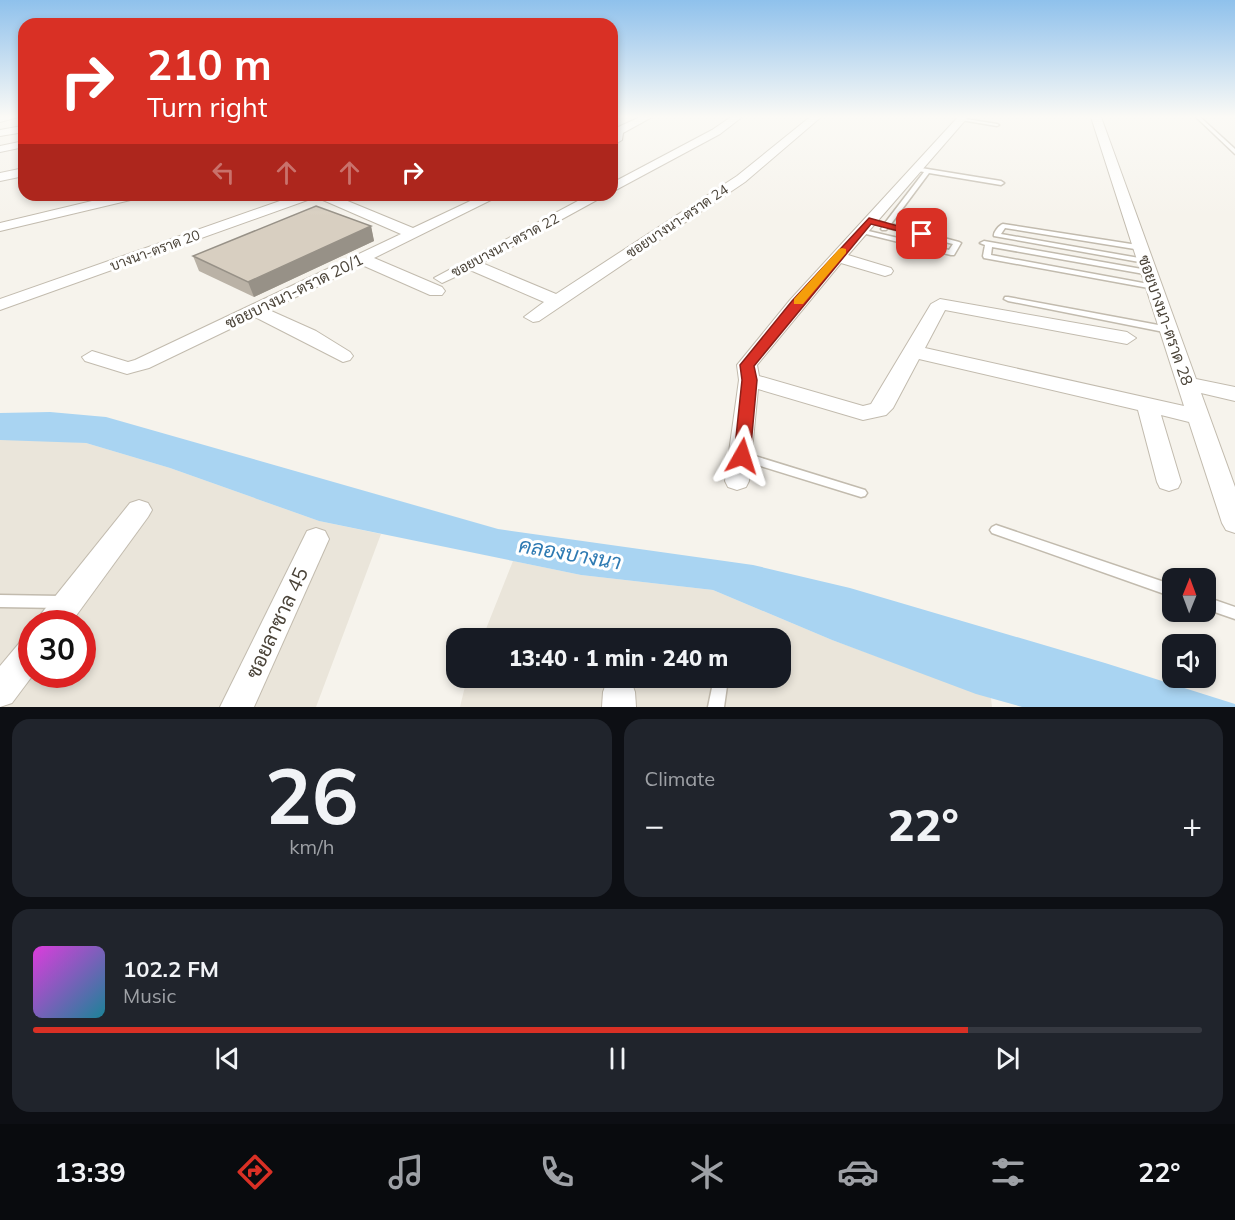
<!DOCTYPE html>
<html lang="en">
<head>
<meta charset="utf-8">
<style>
  :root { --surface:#171b24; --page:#20242c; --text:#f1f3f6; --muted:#9ea1a6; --line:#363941; --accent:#d93025 }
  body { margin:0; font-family:Mulish,Sarabun,sans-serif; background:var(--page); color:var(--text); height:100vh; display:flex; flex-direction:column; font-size:22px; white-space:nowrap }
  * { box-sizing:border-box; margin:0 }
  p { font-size:20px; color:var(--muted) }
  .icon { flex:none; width:33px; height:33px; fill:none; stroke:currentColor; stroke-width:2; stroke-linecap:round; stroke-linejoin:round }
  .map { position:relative; height:707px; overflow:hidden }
  .panel { display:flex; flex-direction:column; gap:12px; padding:12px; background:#0d0f14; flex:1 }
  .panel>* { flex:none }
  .banner { position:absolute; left:18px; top:18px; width:600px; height:183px; border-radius:18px; box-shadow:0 3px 9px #0003; background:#d93025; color:#fff; overflow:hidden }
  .needle { width:39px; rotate:1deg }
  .buttons { position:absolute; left:1162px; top:568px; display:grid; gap:12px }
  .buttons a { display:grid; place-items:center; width:54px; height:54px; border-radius:12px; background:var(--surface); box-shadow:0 3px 9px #0003; font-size:30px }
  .speed { position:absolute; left:18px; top:610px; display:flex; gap:12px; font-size:30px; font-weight:700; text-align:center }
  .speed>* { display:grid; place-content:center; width:78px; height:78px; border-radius:50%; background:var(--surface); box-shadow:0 3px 9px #0003; line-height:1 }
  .speed .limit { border:9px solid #d22; background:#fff; color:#111 }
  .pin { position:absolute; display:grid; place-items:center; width:51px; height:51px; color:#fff; margin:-26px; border-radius:12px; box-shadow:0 3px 9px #0006 }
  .me { position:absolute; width:66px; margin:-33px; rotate:6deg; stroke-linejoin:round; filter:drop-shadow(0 0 4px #0008) }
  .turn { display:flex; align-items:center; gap:21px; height:126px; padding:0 30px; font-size:27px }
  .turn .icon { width:78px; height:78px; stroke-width:2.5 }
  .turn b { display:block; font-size:42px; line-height:51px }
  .lanes { display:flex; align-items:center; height:57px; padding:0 30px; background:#0003; justify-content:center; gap:30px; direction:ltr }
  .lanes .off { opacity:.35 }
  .big { font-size:45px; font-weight:800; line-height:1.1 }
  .panel .tile { flex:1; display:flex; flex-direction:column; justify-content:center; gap:9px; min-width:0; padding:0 21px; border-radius:18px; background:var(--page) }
  .panel .dial { align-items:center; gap:0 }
  .dial b { font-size:78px; line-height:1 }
  .song { display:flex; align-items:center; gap:18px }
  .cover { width:72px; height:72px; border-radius:9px; background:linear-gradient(135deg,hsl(300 70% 55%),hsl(190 70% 35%)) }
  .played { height:6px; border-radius:3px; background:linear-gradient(90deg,var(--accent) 80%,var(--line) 80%) }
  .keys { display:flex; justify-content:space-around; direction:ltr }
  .heat { display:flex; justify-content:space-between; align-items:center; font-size:33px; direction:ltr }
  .panel .tiles { flex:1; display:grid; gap:12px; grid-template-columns:1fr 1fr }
  .tile:last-child { grid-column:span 2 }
  .trip { position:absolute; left:446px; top:628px; width:345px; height:60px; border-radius:18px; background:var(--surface); box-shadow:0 3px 9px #0003; font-weight:800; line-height:60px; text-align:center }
  .tabs { display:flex; height:96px; justify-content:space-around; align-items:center; background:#090b0e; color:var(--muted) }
  .tabs .icon { width:42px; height:42px }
  .tabs .on { color:var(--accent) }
  .tabs b { font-size:27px; color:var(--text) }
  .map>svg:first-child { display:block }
  .residential { fill:#eae5da; fill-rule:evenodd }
  .water { fill:#a9d4f2 }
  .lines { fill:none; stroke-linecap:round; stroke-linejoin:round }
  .service-casing { stroke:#c2bbae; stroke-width:3 }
  .minor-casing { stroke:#c2bbae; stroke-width:2 }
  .service { fill:#fff; fill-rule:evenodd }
  .minor { fill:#fff; fill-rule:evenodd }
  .wall { fill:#bab2a6 }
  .shaded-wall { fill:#979187 }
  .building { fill:#d8cfc1; stroke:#979187; stroke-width:1.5 }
  .route { fill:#d93025; stroke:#8d1f18; stroke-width:1.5 }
  .slow { fill:#f59e0b }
  .labels { text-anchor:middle; stroke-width:6; stroke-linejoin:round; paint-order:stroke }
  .far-street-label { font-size:14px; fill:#4b4439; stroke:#fff }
  .street-label { font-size:16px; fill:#4b4439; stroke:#fff }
  .near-street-label { font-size:20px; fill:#4b4439; stroke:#fff }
  .near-water-label { font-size:21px; font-style:italic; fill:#2e7ab2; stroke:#fff }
</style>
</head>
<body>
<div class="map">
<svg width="1235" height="707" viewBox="0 0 1235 707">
  <rect width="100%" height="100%" fill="#f6f3ec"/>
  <g class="residential">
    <path d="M34 439 86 443 170 468 319 521 381 534 316 707H0V440ZM32 624H82V675H32Z"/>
    <path d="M513 561 581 575 713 590 832 640 991 698 992 707H460L467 678H780V639H482Z"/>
  </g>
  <path class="water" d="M50 412 106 417 498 529 753 565 850 588 1105 663 1235 704V707H1022L976 694 832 640 713 590 581 575 319 521 170 468 86 443 0 440V413Z"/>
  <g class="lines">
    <g class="service-casing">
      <g id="service">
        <path d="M1196 117H1200L1235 149V154Z"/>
        <path d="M959 118 997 124 999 125 997 126 961 120H959Z"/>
        <path d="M915 167 1001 181 1004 183 1001 185 929 173 891 224 959 242 961 243 954 255H951L858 232 857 231 860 229 949 250 953 244 888 228 886 230H882L881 229 883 226 866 221 869 219 885 223 924 172 913 170V168Z"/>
        <path d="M1003 224 1144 246 1145 248 1141 250 1005 228 1001 234 1145 259 1149 261 1145 263 994 236C993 233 999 225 1003 224Z"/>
        <path d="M984 241 1153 271V275H1150L992 247 991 255 1154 285 1158 287 1154 289 984 258 983 256 985 245 980 243Z"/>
        <path d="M1005 297H1008L1169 327 1173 330 1169 333 1008 301 1004 299Z"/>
        <path d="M742 452 865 490 867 493 865 496 861 497 738 459 737 456 738 453Z"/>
        <path d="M996 525 1173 585V597L992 533 990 530 992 527Z"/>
        <path d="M0 595 61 596 66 598 68 602 66 606 61 608 0 607Z"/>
        <path d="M1206 597 1235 607V619L1206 609Z"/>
        <path d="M714 678 728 679 724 707H708Z"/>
      </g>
    </g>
    <g class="minor-casing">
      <g id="minor">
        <path d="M0 117H18L0 122Z"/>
        <path d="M640 117H652L623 133 622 140 612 146 614 129Z"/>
        <path d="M731 117H742L720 134 612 192V183L712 130Z"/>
        <path d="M810 117H821L745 182 539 321 533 322 524 317 544 302 470 270 442 283 434 278 589 195H606L482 263 556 294 737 176Z"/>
        <path d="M958 117H968L848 255 891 268 893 271 891 274 885 276 841 263 757 365 759 376 863 406 871 404 931 304 940 299 1127 332 1136 338 1127 344 945 310 925 348 1184 406 1091 117H1101L1196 379 1235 387V401L1201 393 1235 487V533L1226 530 1222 523 1189 422 1161 415 1181 482 1178 488 1169 491 1160 488 1157 482 1138 410 919 359 893 408 886 415 863 420 758 389 749 481 746 487 737 490 728 487 725 481 739 380 737 365 790 300Z"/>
        <path d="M22 126 24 132 0 136V130Z"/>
        <path d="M24 141V147L0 152V146Z"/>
        <path d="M24 168V176L0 181V173Z"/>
        <path d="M117 195H141L139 198 0 231V223Z"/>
        <path d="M297 195H333L413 228 483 195H501L374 258 442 287 445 291 442 295H430L362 265 269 310 316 331 350 352 353 356 350 360 343 362 255 317 149 368 134 372 127 374 85 361 82 357 92 351 128 362 135 360 401 234 316 197 0 310V299Z"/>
        <path d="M139 500 148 503 152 510 148 517 70 624H37L41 614 130 503Z"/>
        <path d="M316 528 325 531 329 539 254 707H220L307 531Z"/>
        <path d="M32 637 33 675 12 703 0 707V666L21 641Z"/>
        <path d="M614 678 631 681 635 692 636 707H602L603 692 607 681Z"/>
      </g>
    </g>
    <use href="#service" class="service"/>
    <use href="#minor" class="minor"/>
  </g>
  <path class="wall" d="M371 226 374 241 254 297 199 271 193 256Z"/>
  <path class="shaded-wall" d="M371 226 374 241 254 297 248 282Z"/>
  <path class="building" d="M316 206 371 226 248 282 193 256Z"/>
  <linearGradient id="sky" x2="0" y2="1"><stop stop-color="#8fc1ec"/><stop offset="0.54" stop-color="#fbfaf6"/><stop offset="1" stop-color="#fbfaf6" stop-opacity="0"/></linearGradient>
  <rect width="1235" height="216" fill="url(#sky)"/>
  <path class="route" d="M869 218 927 234 922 237 871 224 754 366 757 380 750 456 742 462 736 460 734 456 742 380 740 365 792 301Z"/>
  <path class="slow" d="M842 248 846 249V253L803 304H794V299L839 249Z"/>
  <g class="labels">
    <g class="far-street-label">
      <text transform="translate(677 221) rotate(-34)" y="5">ซอยบางนา-ตราด 24</text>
      <text transform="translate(505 245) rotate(-28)" y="5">ซอยบางนา-ตราด 22</text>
      <text transform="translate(155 250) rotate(-20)" y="5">บางนา-ตราด 20</text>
    </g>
    <g class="street-label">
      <text transform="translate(294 291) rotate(-26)" y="6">ซอยบางนา-ตราด 20/1</text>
      <text transform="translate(1166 320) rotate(71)" y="6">ซอยบางนา-ตราด 28</text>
    </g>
    <g class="near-street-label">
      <text transform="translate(277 623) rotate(-65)" y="7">ซอยลาซาล 45</text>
    </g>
    <g class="near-water-label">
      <text transform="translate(570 554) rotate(10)" y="7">คลองบางนา</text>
    </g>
  </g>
</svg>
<div class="buttons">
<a><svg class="needle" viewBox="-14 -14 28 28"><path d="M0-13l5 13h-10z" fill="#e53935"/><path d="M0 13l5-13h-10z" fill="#9ea1a6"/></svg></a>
<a><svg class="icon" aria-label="sound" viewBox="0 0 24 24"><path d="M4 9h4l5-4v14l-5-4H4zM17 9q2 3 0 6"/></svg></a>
</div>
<div class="speed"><div class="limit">30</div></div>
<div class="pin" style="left:922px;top:234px;background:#d93025"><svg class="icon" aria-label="arrive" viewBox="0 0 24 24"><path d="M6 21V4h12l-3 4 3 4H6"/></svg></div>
<svg class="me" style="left:742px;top:456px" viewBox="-20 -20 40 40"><path d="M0-17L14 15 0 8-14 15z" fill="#d93025" stroke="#fff" stroke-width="4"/></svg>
<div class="trip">13:40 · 1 min · 240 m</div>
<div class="banner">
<div class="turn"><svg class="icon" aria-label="right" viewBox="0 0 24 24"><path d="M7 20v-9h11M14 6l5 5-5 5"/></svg><div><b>210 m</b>Turn right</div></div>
<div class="lanes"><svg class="icon off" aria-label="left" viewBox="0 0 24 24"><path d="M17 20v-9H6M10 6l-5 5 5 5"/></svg><svg class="icon off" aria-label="ahead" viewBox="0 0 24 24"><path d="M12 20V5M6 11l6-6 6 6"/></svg><svg class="icon off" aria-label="ahead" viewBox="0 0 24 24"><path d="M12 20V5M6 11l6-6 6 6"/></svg><svg class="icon" aria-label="right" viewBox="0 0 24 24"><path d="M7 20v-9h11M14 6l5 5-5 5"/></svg></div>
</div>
</div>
<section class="panel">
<div class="tiles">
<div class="tile dial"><b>26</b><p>km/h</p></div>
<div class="tile"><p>Climate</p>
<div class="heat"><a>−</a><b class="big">22°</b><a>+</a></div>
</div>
<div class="tile">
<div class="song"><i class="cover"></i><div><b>102.2 FM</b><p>Music</p></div></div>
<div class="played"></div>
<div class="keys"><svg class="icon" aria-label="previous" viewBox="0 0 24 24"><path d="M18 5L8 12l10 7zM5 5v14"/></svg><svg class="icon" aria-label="pause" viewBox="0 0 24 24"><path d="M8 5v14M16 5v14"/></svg><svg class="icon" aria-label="next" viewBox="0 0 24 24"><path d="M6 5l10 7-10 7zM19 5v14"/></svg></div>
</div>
</div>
</section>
<nav class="tabs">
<b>13:39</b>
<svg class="icon on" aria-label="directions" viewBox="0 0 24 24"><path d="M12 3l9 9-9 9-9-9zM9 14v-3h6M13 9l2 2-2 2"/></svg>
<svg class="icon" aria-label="music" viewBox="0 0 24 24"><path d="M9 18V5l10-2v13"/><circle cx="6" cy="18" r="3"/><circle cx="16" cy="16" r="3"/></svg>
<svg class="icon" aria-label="phone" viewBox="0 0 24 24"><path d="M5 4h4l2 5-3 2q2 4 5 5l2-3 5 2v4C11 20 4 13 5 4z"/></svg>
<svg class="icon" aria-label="climate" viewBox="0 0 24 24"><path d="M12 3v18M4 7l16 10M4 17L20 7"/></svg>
<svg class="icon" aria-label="car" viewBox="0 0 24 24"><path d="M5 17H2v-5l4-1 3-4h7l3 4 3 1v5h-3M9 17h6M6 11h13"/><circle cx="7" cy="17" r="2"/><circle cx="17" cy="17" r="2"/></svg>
<svg class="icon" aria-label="filters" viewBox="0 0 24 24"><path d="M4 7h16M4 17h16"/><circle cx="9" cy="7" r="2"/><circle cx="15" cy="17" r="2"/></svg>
<b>22°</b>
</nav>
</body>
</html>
